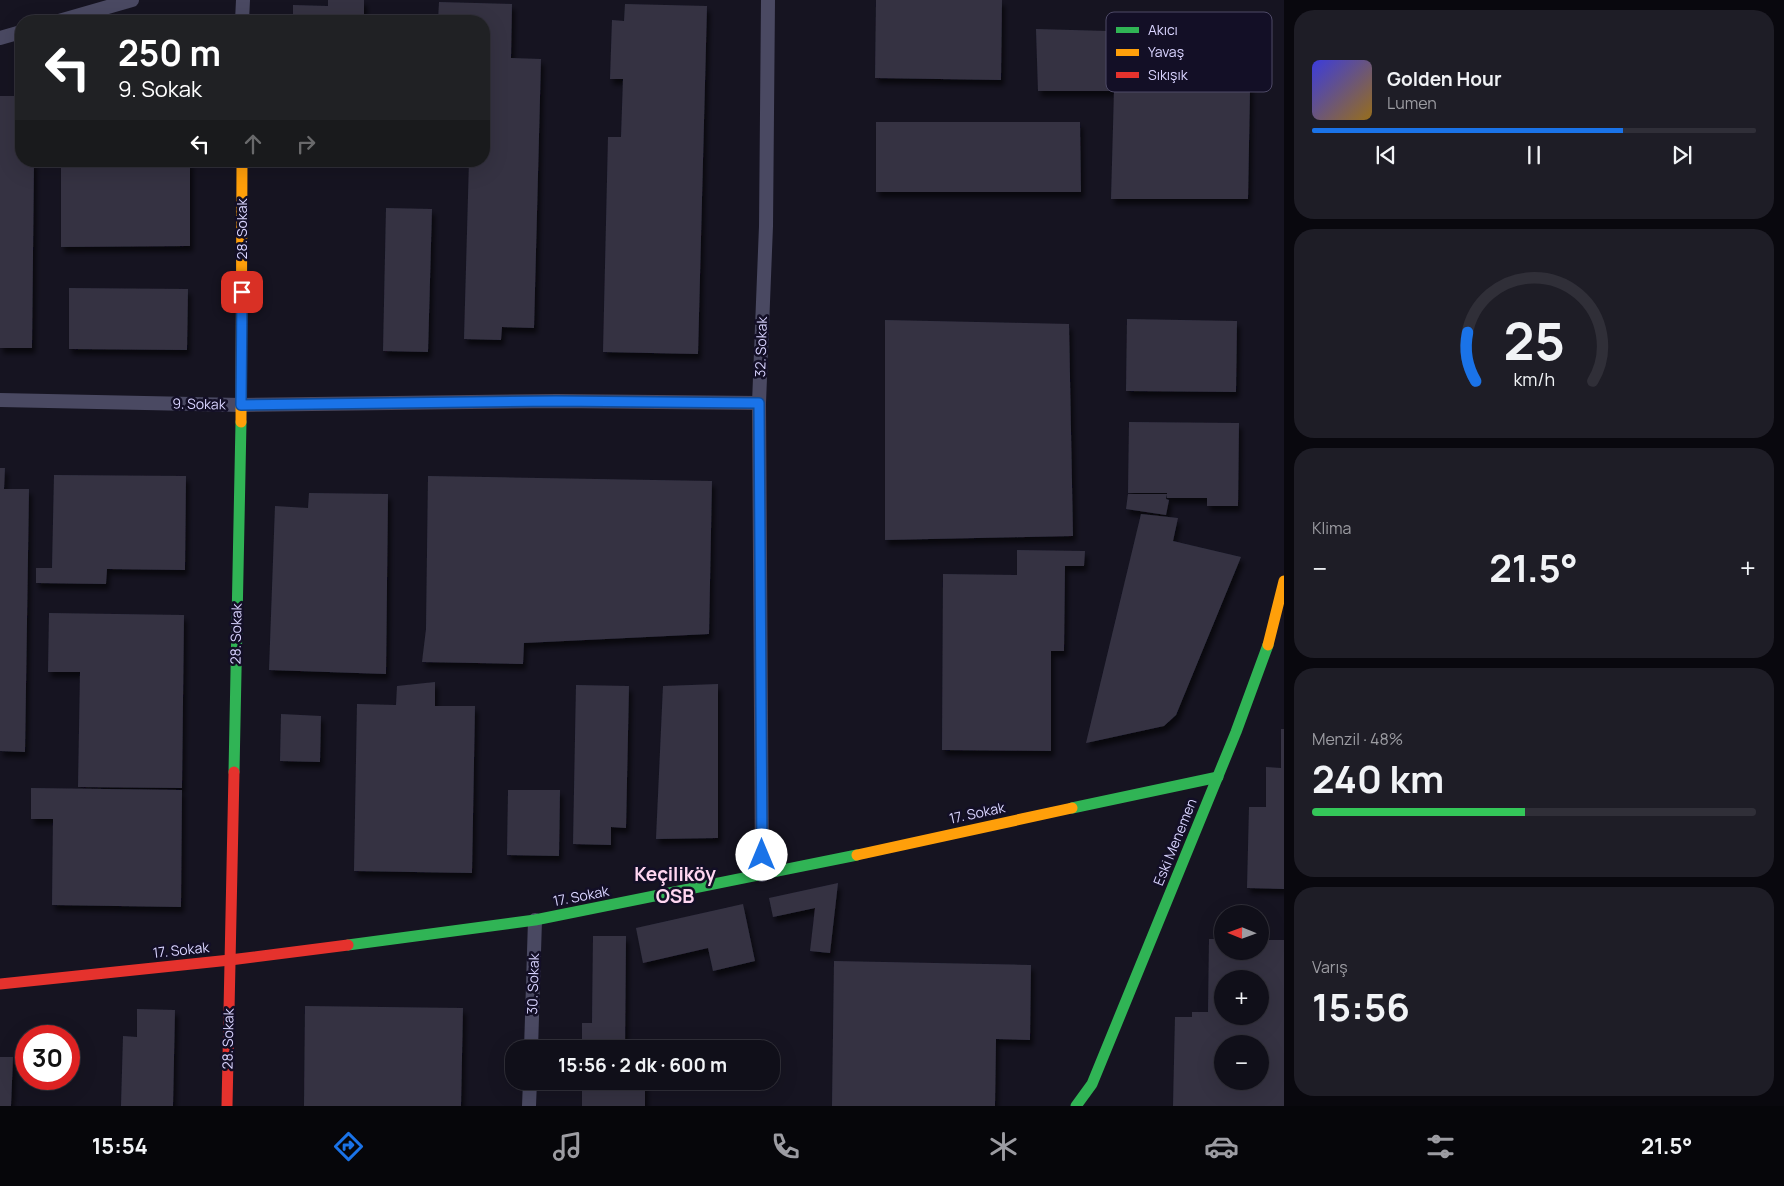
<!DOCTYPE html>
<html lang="tr">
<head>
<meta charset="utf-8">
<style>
  :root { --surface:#100f19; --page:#1e1d26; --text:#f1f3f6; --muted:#9c9ca2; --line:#302f38; --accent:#1a73e8 }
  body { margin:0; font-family:Manrope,sans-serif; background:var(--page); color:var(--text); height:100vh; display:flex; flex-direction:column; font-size:19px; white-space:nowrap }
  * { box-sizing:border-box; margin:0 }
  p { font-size:16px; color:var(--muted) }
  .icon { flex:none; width:28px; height:28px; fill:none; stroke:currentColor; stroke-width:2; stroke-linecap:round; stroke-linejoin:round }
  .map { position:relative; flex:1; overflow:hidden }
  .panel { display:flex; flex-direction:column; gap:10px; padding:10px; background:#09080e; width:500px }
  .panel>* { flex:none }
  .guide { position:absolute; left:15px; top:15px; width:475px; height:152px; border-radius:20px; box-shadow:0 5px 20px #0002,0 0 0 1px var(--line); background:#202124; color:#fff; overflow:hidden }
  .needle { width:32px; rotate:271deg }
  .tools { position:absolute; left:1214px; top:905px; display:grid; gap:10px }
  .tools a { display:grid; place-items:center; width:55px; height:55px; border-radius:50%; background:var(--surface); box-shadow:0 5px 20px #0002,0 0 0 1px var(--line); font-size:25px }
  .speed { position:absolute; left:15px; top:1025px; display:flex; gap:10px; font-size:25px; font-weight:700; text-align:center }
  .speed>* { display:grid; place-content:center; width:65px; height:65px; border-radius:50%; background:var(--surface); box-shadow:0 5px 20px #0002,0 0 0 1px var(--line); line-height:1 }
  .speed .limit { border:8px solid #d22; background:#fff; color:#111 }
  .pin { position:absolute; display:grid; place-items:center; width:42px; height:42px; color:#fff; margin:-21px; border-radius:10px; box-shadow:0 2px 8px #0006 }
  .me { position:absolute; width:55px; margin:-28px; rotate:0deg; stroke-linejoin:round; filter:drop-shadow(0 0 4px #0008) }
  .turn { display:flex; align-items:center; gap:18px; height:105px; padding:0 20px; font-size:22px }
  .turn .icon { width:65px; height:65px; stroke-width:2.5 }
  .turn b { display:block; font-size:35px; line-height:42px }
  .lanes { display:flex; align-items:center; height:48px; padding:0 20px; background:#0003; justify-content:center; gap:25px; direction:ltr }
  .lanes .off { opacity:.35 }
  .big { font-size:38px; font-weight:700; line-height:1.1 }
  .panel .card { flex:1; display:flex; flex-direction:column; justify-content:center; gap:8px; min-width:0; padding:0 18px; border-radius:20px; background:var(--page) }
  .panel .dial { align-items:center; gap:0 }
  .dial svg { height:130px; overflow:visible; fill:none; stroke:var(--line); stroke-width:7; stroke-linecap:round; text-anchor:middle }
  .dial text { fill:var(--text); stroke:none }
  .song { display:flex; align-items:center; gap:15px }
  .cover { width:60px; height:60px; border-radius:8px; background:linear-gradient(135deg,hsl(240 70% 55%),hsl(40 70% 35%)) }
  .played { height:5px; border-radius:2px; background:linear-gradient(90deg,var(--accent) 70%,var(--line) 70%) }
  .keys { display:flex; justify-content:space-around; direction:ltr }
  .heat { display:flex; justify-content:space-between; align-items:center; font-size:28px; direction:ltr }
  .charge { height:8px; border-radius:4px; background:linear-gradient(90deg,#34c759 48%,var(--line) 0) }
  .trip { position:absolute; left:505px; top:1040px; width:275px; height:50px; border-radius:20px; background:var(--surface); box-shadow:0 5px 20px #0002,0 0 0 1px var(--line); font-weight:700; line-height:50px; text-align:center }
  .tabs { display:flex; height:80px; justify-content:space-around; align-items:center; background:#06060a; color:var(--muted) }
  .tabs .icon { width:35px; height:35px }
  .tabs .selected { color:var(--accent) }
  .tabs b { font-size:22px; color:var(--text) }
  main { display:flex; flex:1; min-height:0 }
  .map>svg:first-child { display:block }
  .building { fill:#343243; fill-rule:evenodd; filter:url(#shadow) }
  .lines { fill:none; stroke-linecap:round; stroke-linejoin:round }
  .street { stroke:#4a4962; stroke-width:14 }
  .fast { stroke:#30b455; stroke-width:11 }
  .slow { stroke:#ff9f0a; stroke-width:11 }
  .jam { stroke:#e5322d; stroke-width:11 }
  .route-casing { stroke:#114b97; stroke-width:12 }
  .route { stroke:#1a73e8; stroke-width:9 }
  .labels { text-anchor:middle; stroke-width:5; stroke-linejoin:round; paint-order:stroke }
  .street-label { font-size:14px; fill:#d9d4ff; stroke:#130f26 }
  .district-label { font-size:19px; font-weight:bold; fill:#ffd6f0; stroke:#130f26 }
  .key { fill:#130f26; stroke:#4e4a67; stroke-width:1 }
  .key-label { font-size:14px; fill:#d9d4ff }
</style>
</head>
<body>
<main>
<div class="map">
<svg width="1284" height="1106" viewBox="0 0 1284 1106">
  <defs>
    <filter id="shadow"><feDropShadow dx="3" dy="5.5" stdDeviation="2.5" flood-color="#0009"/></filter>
  </defs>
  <rect width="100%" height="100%" fill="#161421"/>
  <g class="building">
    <path d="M328 0H364V21H293V5L328 6Z"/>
    <path d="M876 0H1002L1001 80 875 78Z"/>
    <path d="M439 2 512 4 511 58 541 59 534 328 502 327 501 340 464 339 469 161H484V21H438Z"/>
    <path d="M625 4 707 6 698 354 603 352 608 137H621L623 79H610L612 20 624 21Z"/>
    <path d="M1036 29 1251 35 1248 199H1111L1114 91H1038Z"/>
    <path d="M0 96H21V161H34L32 348H0Z"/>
    <path d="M876 122H1080L1081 192H876Z"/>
    <path d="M61 161H190V246L61 247Z"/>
    <path d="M386 208 432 209 428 352 383 351Z"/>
    <path d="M69 288 188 289 187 350 69 349Z"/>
    <path d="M1127 319 1237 321 1236 392 1126 391Z"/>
    <path d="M885 320 1069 324 1073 536 885 540Z"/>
    <path d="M1129 422 1239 423 1238 506H1207V498H1167V493H1128Z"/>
    <path d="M0 468H5L4 489H29L25 752 0 751Z"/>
    <path d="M54 475 186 476 185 570 107 569 106 584 36 583V568H52Z"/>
    <path d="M428 476 712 481 709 634 524 643 523 664 422 662 426 629Z"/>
    <path d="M309 493 388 494 386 674 269 670 275 506 308 508Z"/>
    <path d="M1128 494H1167L1166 499 1169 500 1166 515 1126 509Z"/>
    <path d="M1141 514 1178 518 1173 541 1241 557 1176 715 1164 726 1086 743Z"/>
    <path d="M1017 550 1085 551 1084 566H1065L1064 651H1051V751L942 750 943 574 1017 575Z"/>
    <path d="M49 613 184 615 182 788 78 787 80 672H48Z"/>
    <path d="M435 682V706H475L472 873 354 871 357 704 396 705 397 686Z"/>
    <path d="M718 684V838L656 839 663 686Z"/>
    <path d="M576 685 629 686 626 828 611 827V845L573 844Z"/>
    <path d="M281 714 321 716 320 762 280 761Z"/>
    <path d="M1281 729H1284V889L1247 888 1249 807H1266V767L1281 768Z"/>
    <path d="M31 788 182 790 181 907 52 905 53 819H31Z"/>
    <path d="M508 790H560L559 856 507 855Z"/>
    <path d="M838 883 830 953 810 951 815 908 773 917 769 898Z"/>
    <path d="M743 904 755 961 713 971 708 948 643 963 636 928Z"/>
    <path d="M593 936H626L625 1049H582V1023H592Z"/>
    <path d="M1209 939H1222V951H1260V940H1284V1106H1173L1175 1017H1192V1012H1208ZM1222 979H1260V1016H1222ZM1222 1044H1260V1081H1222Z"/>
    <path d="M834 961 1031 965 1030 1040 996 1039 995 1106H832Z"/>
    <path d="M305 1006 463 1008 461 1106H304Z"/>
    <path d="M137 1009 175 1010 173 1106H121L123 1036 137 1037Z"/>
    <path d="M0 1057H13L11 1106H0Z"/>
    <path d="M582 1081 645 1083V1106H582Z"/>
  </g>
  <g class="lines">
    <g class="street">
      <path d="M59 21 132 0"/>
      <path d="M242 21 243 0"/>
      <path d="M0 38 21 32"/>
      <path d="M0 400 241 405 556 401 759 403"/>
      <path d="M762 875 759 403 766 226 768 0"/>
      <path d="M531 1049 535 920"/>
      <path d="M529 1106 530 1081"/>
    </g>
    <g class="fast">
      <path d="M234 772 241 422"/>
      <path d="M1072 808 1218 777"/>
      <path d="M348 945 535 920 857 855"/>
      <path d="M1076 1106 1092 1084 1236 732 1268 645"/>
    </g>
    <g class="slow">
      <path d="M241 422 242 161"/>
      <path d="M1268 645 1284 581"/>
      <path d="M857 855 1072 808"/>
    </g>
    <g class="jam">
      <path d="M0 984 230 960 348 945"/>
      <path d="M227 1106 234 772"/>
    </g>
  </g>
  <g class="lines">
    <g class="route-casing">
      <path id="route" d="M242 292 241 405 556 401 759 403 762 855"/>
    </g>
    <use href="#route" class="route"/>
  </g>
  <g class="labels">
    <g class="street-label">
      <text transform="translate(242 229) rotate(-90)" y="5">28. Sokak</text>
      <text transform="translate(761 347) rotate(-88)" y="5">32. Sokak</text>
      <text transform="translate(199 404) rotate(1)" y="5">9. Sokak</text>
      <text transform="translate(236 634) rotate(-89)" y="5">28. Sokak</text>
      <text transform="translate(977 813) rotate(-12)" y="5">17. Sokak</text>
      <text transform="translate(1175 842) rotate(-68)" y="5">Eski Menemen</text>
      <text transform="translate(581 896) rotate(-11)" y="5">17. Sokak</text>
      <text transform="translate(181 950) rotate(-6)" y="5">17. Sokak</text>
      <text transform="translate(533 984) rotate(-88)" y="5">30. Sokak</text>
      <text transform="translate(228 1039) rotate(-89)" y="5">28. Sokak</text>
    </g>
    <g class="district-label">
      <text x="675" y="881">Keçiliköy<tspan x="675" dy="22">OSB</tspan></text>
    </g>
  </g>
  <rect x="1106" y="12" width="166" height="80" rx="8" class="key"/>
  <rect x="1116" y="27" width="23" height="6" fill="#30b455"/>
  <rect x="1116" y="49" width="23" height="7" fill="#ff9f0a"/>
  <rect x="1116" y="72" width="23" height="6" fill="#e5322d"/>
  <g class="key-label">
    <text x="1148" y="35">Akıcı</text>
    <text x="1148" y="57">Yavaş</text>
    <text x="1148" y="80">Sıkışık</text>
  </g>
</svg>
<div class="tools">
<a><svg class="needle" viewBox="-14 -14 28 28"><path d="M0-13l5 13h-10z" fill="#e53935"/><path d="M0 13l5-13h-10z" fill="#9c9ca2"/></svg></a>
<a>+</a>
<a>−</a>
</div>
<div class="speed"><div class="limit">30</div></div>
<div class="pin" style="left:242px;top:292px;background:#d93025"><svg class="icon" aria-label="arrive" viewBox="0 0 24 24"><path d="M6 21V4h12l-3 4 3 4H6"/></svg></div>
<svg class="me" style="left:762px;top:855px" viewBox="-20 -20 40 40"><circle r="19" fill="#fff"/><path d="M0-13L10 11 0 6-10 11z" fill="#1a73e8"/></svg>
<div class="trip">15:56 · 2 dk · 600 m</div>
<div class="guide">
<div class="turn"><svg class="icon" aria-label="left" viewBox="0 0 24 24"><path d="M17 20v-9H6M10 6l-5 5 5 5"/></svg><div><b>250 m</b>9. Sokak</div></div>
<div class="lanes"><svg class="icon" aria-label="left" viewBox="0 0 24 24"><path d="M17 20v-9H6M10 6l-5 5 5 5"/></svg><svg class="icon off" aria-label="ahead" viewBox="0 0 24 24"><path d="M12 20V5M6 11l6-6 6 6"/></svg><svg class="icon off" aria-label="right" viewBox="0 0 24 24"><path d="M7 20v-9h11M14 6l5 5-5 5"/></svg></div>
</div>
</div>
<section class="panel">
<div class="card">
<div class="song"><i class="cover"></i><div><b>Golden Hour</b><p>Lumen</p></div></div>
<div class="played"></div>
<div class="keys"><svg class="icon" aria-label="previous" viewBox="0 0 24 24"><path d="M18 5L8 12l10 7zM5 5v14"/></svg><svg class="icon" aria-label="pause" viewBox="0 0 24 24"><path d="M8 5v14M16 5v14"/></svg><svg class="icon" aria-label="next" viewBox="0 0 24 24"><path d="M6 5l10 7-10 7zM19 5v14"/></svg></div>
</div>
<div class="card dial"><svg viewBox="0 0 100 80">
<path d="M14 69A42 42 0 1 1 86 69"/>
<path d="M14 69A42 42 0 0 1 9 39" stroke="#1a73e8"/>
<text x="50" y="56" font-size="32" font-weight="700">25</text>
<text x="50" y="72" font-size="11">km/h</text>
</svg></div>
<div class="card"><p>Klima</p>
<div class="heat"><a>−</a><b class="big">21.5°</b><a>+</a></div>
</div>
<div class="card"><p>Menzil · 48%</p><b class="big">240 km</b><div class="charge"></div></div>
<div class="card"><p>Varış</p><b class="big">15:56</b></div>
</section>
</main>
<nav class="tabs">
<b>15:54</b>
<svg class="icon selected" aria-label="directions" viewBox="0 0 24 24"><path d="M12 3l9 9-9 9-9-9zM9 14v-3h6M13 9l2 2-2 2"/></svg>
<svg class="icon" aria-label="music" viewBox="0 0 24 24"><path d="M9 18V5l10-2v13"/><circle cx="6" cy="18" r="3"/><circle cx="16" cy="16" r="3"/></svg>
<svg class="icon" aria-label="phone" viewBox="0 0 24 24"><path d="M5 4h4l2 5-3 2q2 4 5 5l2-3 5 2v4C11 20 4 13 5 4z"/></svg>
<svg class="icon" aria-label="climate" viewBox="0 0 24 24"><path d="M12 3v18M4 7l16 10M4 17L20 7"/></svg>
<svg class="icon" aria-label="car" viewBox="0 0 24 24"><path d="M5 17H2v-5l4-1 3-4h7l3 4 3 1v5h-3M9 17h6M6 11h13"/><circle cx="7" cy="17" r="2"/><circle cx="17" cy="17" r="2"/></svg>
<svg class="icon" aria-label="filters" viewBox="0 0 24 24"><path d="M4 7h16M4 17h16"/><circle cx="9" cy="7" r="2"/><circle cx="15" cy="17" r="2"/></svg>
<b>21.5°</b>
</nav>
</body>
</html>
